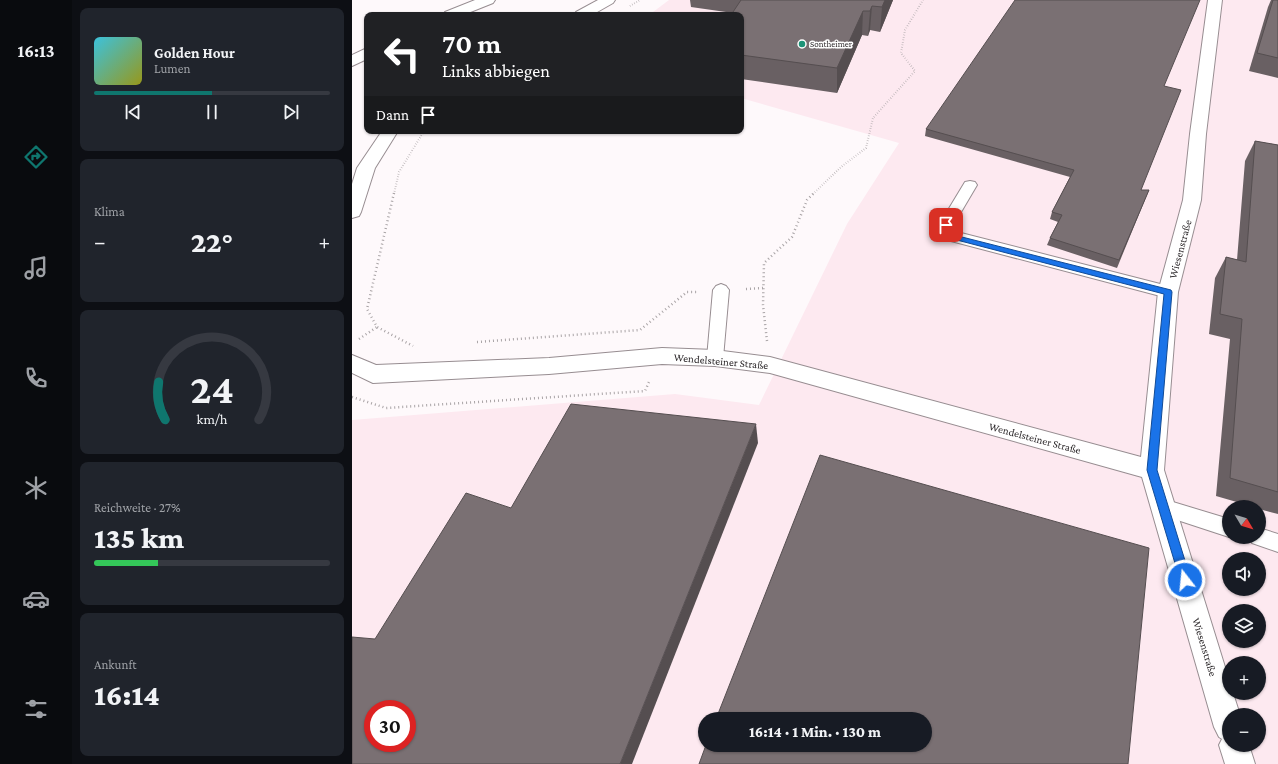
<!DOCTYPE html>
<html lang="de">
<head>
<meta charset="utf-8">
<style>
  :root { --surface:#171b24; --page:#20242c; --text:#f1f3f6; --muted:#9ea1a6; --line:#363941; --accent:#0f766e }
  body { margin:0; font-family:"Crimson Pro",serif; background:var(--page); color:var(--text); height:100vh; display:flex; flex-direction:column; font-size:15px; white-space:nowrap }
  * { box-sizing:border-box; margin:0 }
  p { font-size:13px; color:var(--muted) }
  .icon { flex:none; width:22px; height:22px; fill:none; stroke:currentColor; stroke-width:2; stroke-linecap:round; stroke-linejoin:round }
  .map { position:relative; flex:1; overflow:hidden }
  .details { display:flex; flex-direction:column; gap:8px; padding:8px; background:#0d0f14; width:280px }
  .details>* { flex:none }
  .hud { position:absolute; left:12px; top:12px; width:380px; height:122px; border-radius:8px; box-shadow:0 1px 3px #0004; background:#202124; color:#fff; overflow:hidden }
  .needle { width:26px; rotate:128deg }
  .fabs { position:absolute; left:870px; top:500px; display:grid; gap:8px }
  .fabs a { display:grid; place-items:center; width:44px; height:44px; border-radius:50%; background:var(--surface); box-shadow:0 1px 3px #0004; font-size:20px }
  .speed { position:absolute; left:12px; top:700px; display:flex; gap:8px; font-size:20px; font-weight:700; text-align:center }
  .speed>* { display:grid; place-content:center; width:52px; height:52px; border-radius:50%; background:var(--surface); box-shadow:0 1px 3px #0004; line-height:1 }
  .speed .limit { border:6px solid #d22; background:#fff; color:#111 }
  .pin { position:absolute; display:grid; place-items:center; width:34px; height:34px; color:#fff; margin:-17px; border-radius:8px; box-shadow:0 2px 6px #0006 }
  .me { position:absolute; width:44px; margin:-22px; rotate:344deg; stroke-linejoin:round; filter:drop-shadow(0 0 3px #0008) }
  .turn { display:flex; align-items:center; gap:14px; height:84px; padding:0 12px; font-size:18px }
  .turn .icon { width:52px; height:52px; stroke-width:2.5 }
  .turn b { display:block; font-size:28px; line-height:34px }
  .then { display:flex; align-items:center; height:38px; padding:0 12px; background:#0003; gap:8px; font-size:15px }
  .big { font-size:30px; font-weight:800; line-height:1.1 }
  .details .widget { flex:1; display:flex; flex-direction:column; justify-content:center; gap:6px; min-width:0; padding:0 14px; border-radius:8px; background:var(--page) }
  .details .dial { align-items:center; gap:0 }
  .dial svg { height:104px; overflow:visible; fill:none; stroke:var(--line); stroke-width:7; stroke-linecap:round; text-anchor:middle }
  .dial text { fill:var(--text); stroke:none }
  .song { display:flex; align-items:center; gap:12px }
  .cover { width:48px; height:48px; border-radius:6px; background:linear-gradient(135deg,hsl(190 70% 55%),hsl(60 70% 35%)) }
  .played { height:4px; border-radius:2px; background:linear-gradient(90deg,var(--accent) 50%,var(--line) 50%) }
  .keys { display:flex; justify-content:space-around; direction:ltr }
  .heat { display:flex; justify-content:space-between; align-items:center; font-size:22px; direction:ltr }
  .charge { height:6px; border-radius:3px; background:linear-gradient(90deg,#34c759 27%,var(--line) 0) }
  .trip { position:absolute; left:346px; top:712px; width:234px; height:40px; border-radius:20px; background:var(--surface); box-shadow:0 1px 3px #0004; font-weight:800; line-height:40px; text-align:center }
  main { display:flex; flex:1; min-height:0 }
  .dock { display:flex; flex-direction:column; width:72px; justify-content:space-around; align-items:center; background:#090b0e; color:var(--muted) }
  .dock .icon { width:28px; height:28px }
  .dock .selected { color:var(--accent) }
  .dock b { font-size:18px; color:var(--text) }
  .map>svg:first-child { display:block }
  .built { fill:#fde9f0; fill-rule:evenodd }
  .lines { fill:none; stroke-linecap:round; stroke-linejoin:round }
  .lane-casing { stroke:#978d91; stroke-width:2 }
  .street-casing { stroke:#978d91; stroke-width:2 }
  .highway-casing { stroke:#978d91; stroke-width:2 }
  .path-far1 { stroke:#a9a4a6; stroke-width:2; stroke-dasharray:0.5 2; stroke-linecap:butt }
  .path { stroke:#a9a4a6; stroke-width:2.5; stroke-dasharray:1 3; stroke-linecap:butt }
  .lane { fill:#fff; fill-rule:evenodd }
  .street { fill:#fff; fill-rule:evenodd }
  .highway { fill:#fff; fill-rule:evenodd }
  .wall { fill:#696063 }
  .shaded-wall { fill:#554e50 }
  .building { fill:#7a7073; stroke:#554e50; fill-rule:evenodd }
  .route { fill:#1a73e8; stroke:#114b97 }
  .poi-dot { fill:#1e9478; stroke:#fff; stroke-width:1.5 }
  .labels { text-anchor:middle; stroke-width:3; stroke-linejoin:round; paint-order:stroke }
  .far-poi-label { font-size:9px; fill:#2d292b; stroke:#fff; text-anchor:start }
  .street-label { font-size:11px; fill:#2d292b; stroke:#fff }
</style>
</head>
<body>
<main>
<nav class="dock">
<b>16:13</b>
<svg class="icon selected" aria-label="directions" viewBox="0 0 24 24"><path d="M12 3l9 9-9 9-9-9zM9 14v-3h6M13 9l2 2-2 2"/></svg>
<svg class="icon" aria-label="music" viewBox="0 0 24 24"><path d="M9 18V5l10-2v13"/><circle cx="6" cy="18" r="3"/><circle cx="16" cy="16" r="3"/></svg>
<svg class="icon" aria-label="phone" viewBox="0 0 24 24"><path d="M5 4h4l2 5-3 2q2 4 5 5l2-3 5 2v4C11 20 4 13 5 4z"/></svg>
<svg class="icon" aria-label="climate" viewBox="0 0 24 24"><path d="M12 3v18M4 7l16 10M4 17L20 7"/></svg>
<svg class="icon" aria-label="car" viewBox="0 0 24 24"><path d="M5 17H2v-5l4-1 3-4h7l3 4 3 1v5h-3M9 17h6M6 11h13"/><circle cx="7" cy="17" r="2"/><circle cx="17" cy="17" r="2"/></svg>
<svg class="icon" aria-label="filters" viewBox="0 0 24 24"><path d="M4 7h16M4 17h16"/><circle cx="9" cy="7" r="2"/><circle cx="15" cy="17" r="2"/></svg>
</nav>
<section class="details">
<div class="widget">
<div class="song"><i class="cover"></i><div><b>Golden Hour</b><p>Lumen</p></div></div>
<div class="played"></div>
<div class="keys"><svg class="icon" aria-label="previous" viewBox="0 0 24 24"><path d="M18 5L8 12l10 7zM5 5v14"/></svg><svg class="icon" aria-label="pause" viewBox="0 0 24 24"><path d="M8 5v14M16 5v14"/></svg><svg class="icon" aria-label="next" viewBox="0 0 24 24"><path d="M6 5l10 7-10 7zM19 5v14"/></svg></div>
</div>
<div class="widget"><p>Klima</p>
<div class="heat"><a>−</a><b class="big">22°</b><a>+</a></div>
</div>
<div class="widget dial"><svg viewBox="0 0 100 80">
<path d="M14 69A42 42 0 1 1 86 69"/>
<path d="M14 69A42 42 0 0 1 9 40" stroke="#0f766e"/>
<text x="50" y="56" font-size="32" font-weight="700">24</text>
<text x="50" y="72" font-size="11">km/h</text>
</svg></div>
<div class="widget"><p>Reichweite · 27%</p><b class="big">135 km</b><div class="charge"></div></div>
<div class="widget"><p>Ankunft</p><b class="big">16:14</b></div>
</section>
<div class="map">
<svg width="926" height="764" viewBox="0 0 926 764">
  <rect width="100%" height="100%" fill="#fef9fb"/>
  <path class="built" d="M317 0H926V764H0V420L323 394 407 405 495 224 547 143 389 98V15H297ZM877 507H907V537H877ZM877 559H907V589H877ZM877 611H907V641H877ZM877 663H907V693H877ZM21 709H55V743H21ZM877 715H907V745H877ZM353 719H573V745H353Z"/>
  <g class="lines">
    <g class="lane-casing">
      <g id="lane">
        <path d="M618 181 623 182 625 185 602 224 609 233 816 286 821 288 824 292 821 296 816 298 599 241 587 225 613 182Z"/>
        <path d="M369 284 374 286 377 290 371 358 369 363 363 364 357 363 355 358 361 290 364 286Z"/>
        <path d="M811 499 877 519V537L804 513 801 507 804 501Z"/>
        <path d="M907 528 926 534V552L900 543 897 537H907Z"/>
      </g>
    </g>
    <g class="street-casing">
      <g id="street">
        <path d="M246 0H263L261 3 240 15H222L224 12Z"/>
        <path d="M856 0H870L854 134 849 200 826 292 812 470 877 680V693H881L888 715H877V745H897L903 764H873L867 745 870 739 867 737 862 727 790 477 418 373 363 366 310 364 197 374 21 383 0 373V355L24 365 197 358 310 348 363 350 418 357 789 457 806 292 831 200 838 134Z"/>
        <path d="M30 131H46L23 168 9 212 7 216 0 218V184L5 168Z"/>
      </g>
    </g>
    <g class="highway-casing">
      <g id="highway">
        <path d="M123 0H143L141 3 111 15H91L93 12Z"/>
        <path d="M15 48V59L0 66V55Z"/>
      </g>
    </g>
    <g class="path-far1">
      <path d="M278 6 288 0"/>
      <path d="M42 194 47 172 72 131"/>
      <path d="M461 194 489 167 514 148 521 118 563 71 549 53 553 30 571 0"/>
    </g>
    <g class="path">
      <path d="M42 193 15 309 25 327 61 346"/>
      <path d="M394 289 412 288"/>
      <path d="M7 339 25 327"/>
      <path d="M415 341 411 305 412 263 440 237 455 200 462 193"/>
      <path d="M125 342 288 330 335 292H345"/>
      <path d="M0 397 34 408 293 391 297 382"/>
    </g>
    <use href="#lane" class="lane"/>
    <use href="#street" class="street"/>
    <use href="#highway" class="highway"/>
  </g>
  <g class="wall">
    <path d="M338 0H541L528 32 518 30 516 36 510 35 485 93 389 79V15L381 13 339 7Z"/>
    <path d="M919 0H926V78L897 71 916 7Z"/>
    <path d="M812 86 789 190H797L765 268 695 245 698 238 706 222 698 219 700 212 718 177 573 136 574 129Z"/>
    <path d="M903 141 926 145V514L907 509V507H902L864 496 878 339 857 334 863 278 874 257 885 260 893 161Z"/>
  </g>
  <g class="shaded-wall">
    <path d="M533 0H541L528 32 530 7Z"/>
    <path d="M520 6 518 30 516 36 518 11Z"/>
    <path d="M511 11 510 35 485 93V68Z"/>
    <path d="M404 424 406 443 280 764H268Z"/>
  </g>
  <g class="building">
    <path d="M389 0H533L530 7 520 6 518 11H511L485 68 389 55V15H379Z"/>
    <path d="M663 0H848L812 86 829 90 789 190H797L767 260 698 238 710 215 700 212 722 170 574 129Z"/>
    <path d="M921 0H926V58L905 53Z"/>
    <path d="M903 141 926 145V492L878 478 890 319 868 314 874 257 894 262Z"/>
    <path d="M219 404 404 424 268 764H0V637L23 639 114 493 159 508ZM21 709H55V743H21Z"/>
    <path d="M468 455 797 548 776 764H347L354 745H573V719H364Z"/>
  </g>
  <path class="route" d="M594 222 597 223 606 236 819 290 820 292 805 470 839 580 837 584 833 585 829 584 828 580 795 470 812 294 601 239 590 225Z"/>
  <circle class="poi-dot" cx="450" cy="44" r="4"/>
  <g class="labels">
    <g class="far-poi-label">
      <text x="458" y="47">Sontheimer</text>
    </g>
    <g class="street-label">
      <text transform="translate(828 249) rotate(-75)" y="4">Wiesenstraße</text>
      <text transform="translate(369 361) rotate(5)" y="4">Wendelsteiner Straße</text>
      <text transform="translate(683 438) rotate(15)" y="4">Wendelsteiner Straße</text>
      <text transform="translate(853 647) rotate(73)" y="4">Wiesenstraße</text>
    </g>
  </g>
</svg>
<div class="fabs">
<a><svg class="needle" viewBox="-14 -14 28 28"><path d="M0-13l5 13h-10z" fill="#e53935"/><path d="M0 13l5-13h-10z" fill="#9ea1a6"/></svg></a>
<a><svg class="icon" aria-label="sound" viewBox="0 0 24 24"><path d="M4 9h4l5-4v14l-5-4H4zM17 9q2 3 0 6"/></svg></a>
<a><svg class="icon" aria-label="layers" viewBox="0 0 24 24"><path d="M12 4l9 5-9 5-9-5zM3 14l9 5 9-5"/></svg></a>
<a>+</a>
<a>−</a>
</div>
<div class="speed"><div class="limit">30</div></div>
<div class="pin" style="left:594px;top:225px;background:#d93025"><svg class="icon" aria-label="arrive" viewBox="0 0 24 24"><path d="M6 21V4h12l-3 4 3 4H6"/></svg></div>
<svg class="me" style="left:833px;top:580px" viewBox="-20 -20 40 40"><circle r="17" fill="#1a73e8" stroke="#fff" stroke-width="3"/><path d="M0-11L8 9 0 5-8 9z" fill="#fff"/></svg>
<div class="trip">16:14 · 1 Min. · 130 m</div>
<div class="hud">
<div class="turn"><svg class="icon" aria-label="left" viewBox="0 0 24 24"><path d="M17 20v-9H6M10 6l-5 5 5 5"/></svg><div><b>70 m</b>Links abbiegen</div></div>
<div class="then">Dann<svg class="icon" aria-label="arrive" viewBox="0 0 24 24"><path d="M6 21V4h12l-3 4 3 4H6"/></svg></div>
</div>
</div>
</main>
</body>
</html>
